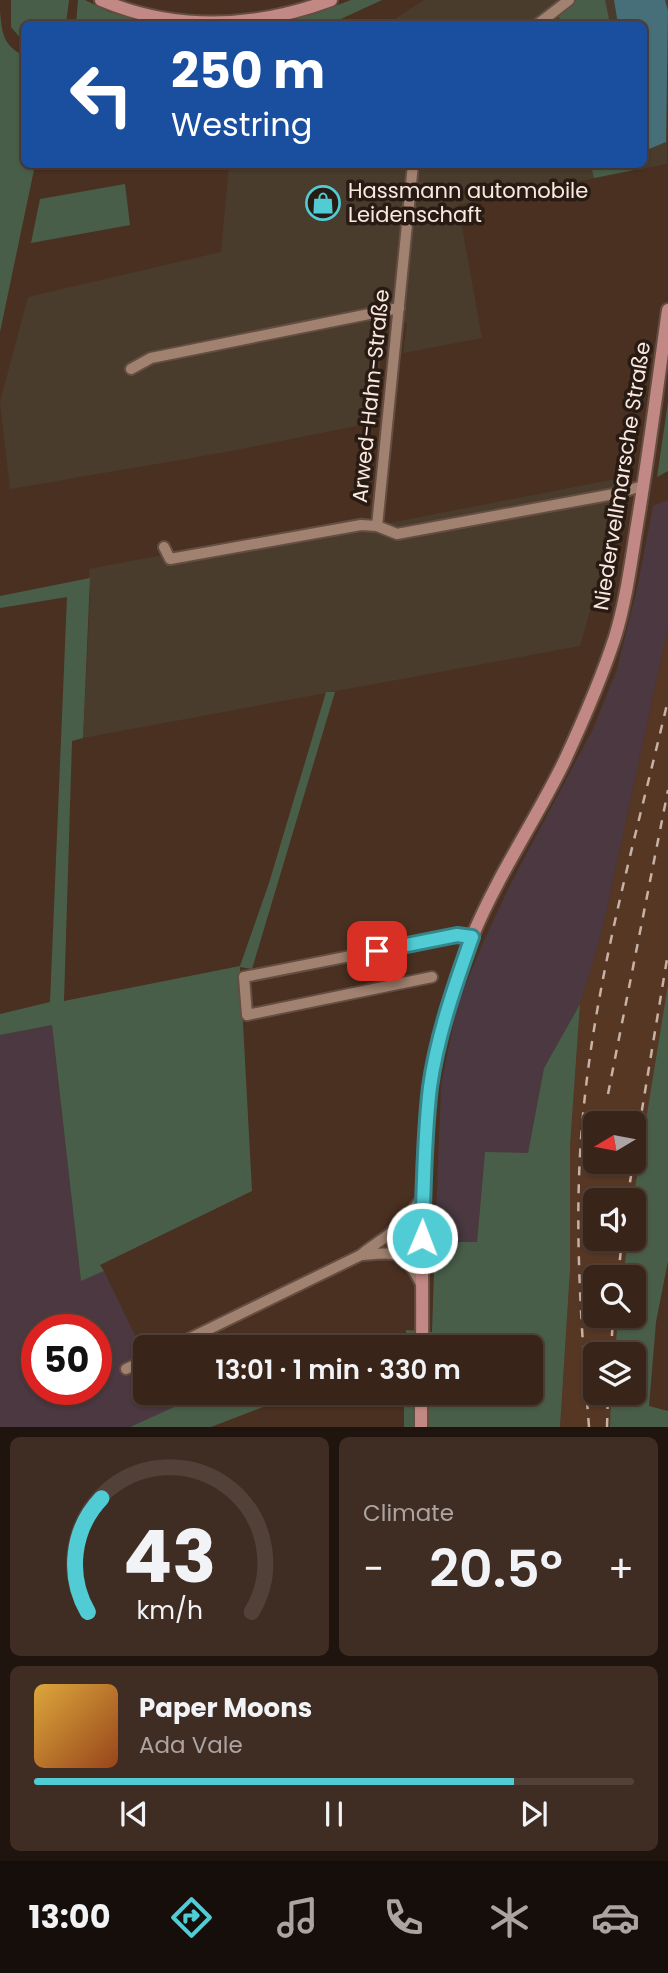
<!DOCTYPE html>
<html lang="en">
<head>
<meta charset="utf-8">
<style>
  :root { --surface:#382419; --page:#3f2c22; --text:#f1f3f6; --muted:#aba4a2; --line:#524138; --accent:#51ccd4 }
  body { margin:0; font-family:Poppins,sans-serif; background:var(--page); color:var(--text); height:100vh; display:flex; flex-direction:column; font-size:26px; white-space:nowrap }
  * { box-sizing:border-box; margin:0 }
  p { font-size:23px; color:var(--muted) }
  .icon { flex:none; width:38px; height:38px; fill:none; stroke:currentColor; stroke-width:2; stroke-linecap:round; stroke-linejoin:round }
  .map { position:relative; height:1427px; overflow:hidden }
  .side { display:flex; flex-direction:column; gap:10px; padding:10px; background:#1f140e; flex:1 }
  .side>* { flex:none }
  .top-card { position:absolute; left:21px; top:21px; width:626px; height:147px; border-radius:10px; box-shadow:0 2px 5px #0004,0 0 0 2px var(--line); background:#1a4fa0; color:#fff; overflow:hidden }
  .needle { width:46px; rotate:260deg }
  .fabs { position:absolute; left:583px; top:1111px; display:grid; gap:14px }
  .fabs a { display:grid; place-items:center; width:63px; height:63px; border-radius:10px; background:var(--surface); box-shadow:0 2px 5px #0004,0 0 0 2px var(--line); font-size:35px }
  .speed { position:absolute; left:21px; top:1314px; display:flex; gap:14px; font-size:35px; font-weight:700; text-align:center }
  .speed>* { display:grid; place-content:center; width:91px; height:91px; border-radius:50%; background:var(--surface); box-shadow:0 2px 5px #0004,0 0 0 2px var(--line); line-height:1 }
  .speed .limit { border:10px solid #d22; background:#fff; color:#111 }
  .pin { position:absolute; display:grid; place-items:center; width:60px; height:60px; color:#fff; margin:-30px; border-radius:14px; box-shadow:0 4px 10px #0006 }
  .me { position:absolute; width:77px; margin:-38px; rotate:1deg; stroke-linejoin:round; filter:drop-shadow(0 0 5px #0008) }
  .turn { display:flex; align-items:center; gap:24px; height:147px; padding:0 35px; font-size:32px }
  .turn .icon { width:91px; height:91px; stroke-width:2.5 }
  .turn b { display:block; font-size:49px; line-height:60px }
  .big { font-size:52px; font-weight:600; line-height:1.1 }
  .side .widget { flex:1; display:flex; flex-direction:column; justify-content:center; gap:10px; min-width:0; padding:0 24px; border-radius:10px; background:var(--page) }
  .side .dial { align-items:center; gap:0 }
  .dial svg { height:182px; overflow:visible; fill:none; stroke:var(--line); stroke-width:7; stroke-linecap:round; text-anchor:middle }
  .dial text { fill:var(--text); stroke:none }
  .song { display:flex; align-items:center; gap:21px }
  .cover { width:84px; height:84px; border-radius:10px; background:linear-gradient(135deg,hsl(40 70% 55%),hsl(20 70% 35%)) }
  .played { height:7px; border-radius:4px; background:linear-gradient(90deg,var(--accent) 80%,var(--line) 80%) }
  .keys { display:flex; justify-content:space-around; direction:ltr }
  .heat { display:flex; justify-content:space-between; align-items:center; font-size:38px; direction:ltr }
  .side .tiles { flex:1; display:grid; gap:10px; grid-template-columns:1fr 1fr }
  .widget:last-child { grid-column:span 2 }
  .trip { position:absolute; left:133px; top:1335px; width:410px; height:70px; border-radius:10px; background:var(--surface); box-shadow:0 2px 5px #0004,0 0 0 2px var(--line); font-weight:600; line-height:70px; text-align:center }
  .tabs { display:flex; height:112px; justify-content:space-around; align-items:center; background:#160e0a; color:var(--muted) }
  .tabs .icon { width:49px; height:49px }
  .tabs .active { color:var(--accent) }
  .tabs b { font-size:32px; color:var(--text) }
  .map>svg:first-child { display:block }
  .commercial { fill:#493c2d }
  .industrial { fill:#4b3841; fill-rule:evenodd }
  .built { fill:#563724; fill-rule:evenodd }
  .green { fill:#495e49 }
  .water { fill:#466f7a }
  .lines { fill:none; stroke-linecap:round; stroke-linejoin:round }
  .minor-casing { stroke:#644d41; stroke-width:14 }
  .major-casing { stroke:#644d41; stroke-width:16 }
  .minor { stroke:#a18271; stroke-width:10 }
  .major { stroke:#c28984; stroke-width:12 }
  .rail { stroke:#c6b2a7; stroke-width:2.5; stroke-dasharray:9 9; stroke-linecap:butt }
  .route-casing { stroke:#35858a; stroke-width:18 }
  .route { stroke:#51ccd4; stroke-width:12 }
  .labels { text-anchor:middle; stroke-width:7; stroke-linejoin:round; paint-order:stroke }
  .poi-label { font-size:21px; fill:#fae8df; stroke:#271b14; text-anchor:start }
  .street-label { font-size:21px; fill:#fae8df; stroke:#271b14 }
</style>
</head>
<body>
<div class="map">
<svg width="668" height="1427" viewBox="0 0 668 1427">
  <rect width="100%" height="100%" fill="#4a3021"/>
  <g class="commercial">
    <path d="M424 0H668L667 164 458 205 482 338 403 353 407 323 387 320 371 423 226 452 10 489 0 402 28 297 221 252 229 165 644 164V24H387Z"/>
    <path d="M621 478 609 505 598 582 580 646 83 738 90 598 89 569 362 517 384 524Z"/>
  </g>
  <g class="industrial">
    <path d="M668 500V628L601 936 580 1004 544 1068 528 1153H485L477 1242H435L441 1085 457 1006 481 947 512 881 593 729 617 669 637 589 653 506Z"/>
    <path d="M52 1025 81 1280 104 1271 145 1356V1393H165L173 1408 130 1427H0V1035ZM37 1330H96V1390H37Z"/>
  </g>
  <path class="built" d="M668 628V984L633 1200H595V1239H628L623 1277 595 1278V1316H618L615 1354H595V1393H611L610 1427H560L570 1270V1146L580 1004 601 936ZM595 1124H634V1162H595Z"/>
  <g class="green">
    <path d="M11 0H69L66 24H24V41L22 40 11 27Z"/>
    <path d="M78 0H85L109 12 159 24H76Z"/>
    <path d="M351 0H382L330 24H261L311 15Z"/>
    <path d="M569 0H605L610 24H561L557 10Z"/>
    <path d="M0 11C2 34 3 45 24 56V164L35 165 0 332Z"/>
    <path d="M591 165H638L639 169 594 178Z"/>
    <path d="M125 184 130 225 31 243 40 199Z"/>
    <path d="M668 402V471L657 477Z"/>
    <path d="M90 578 83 738 72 741 64 1001 240 966 269 883 326 692H335L252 969 240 967 252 1191 100 1265 104 1271 81 1281 52 1025 0 1035V1014L50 1002 67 597 0 608V596Z"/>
    <path d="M668 984V1261L656 1322 649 1406 668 1411V1427H610L611 1393H634V1354H615L618 1316H634V1278L623 1277 628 1239H634L633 1200Z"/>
    <path d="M580 1004 570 1146V1270L560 1427H404V1393H530V1348L406 1347V1330L432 1332 435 1242H477L485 1152 528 1153 544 1068Z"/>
    <path d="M205 1393H268L266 1406 211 1427H130Z"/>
  </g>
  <path class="water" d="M614 0H665L668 11 666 142 644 151V24H618Z"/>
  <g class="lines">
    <g class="minor-casing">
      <g id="minor">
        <path d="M538 24 569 0"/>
        <path d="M413 164 377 526 397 534 614 494 643 486"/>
        <path d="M131 369 151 358 399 308"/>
        <path d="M164 547 170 559 361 525 377 526"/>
        <path d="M432 977 247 1015 244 977 457 935 472 937"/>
        <path d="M392 1232 416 1234 422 1238"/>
        <path d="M392 1253 409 1246 422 1238"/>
        <path d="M361 1255C398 1252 405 1250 422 1286"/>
        <path d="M170 1348 361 1255C371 1246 383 1240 393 1231 405 1221 414 1209 423 1197"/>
        <path d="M126 1369 145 1360"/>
      </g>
    </g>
    <g class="major-casing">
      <g id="major">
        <path d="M101 0C177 32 255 28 331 0"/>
        <path d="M422 1348C423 1261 419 1173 430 1087 437 1038 454 981 473 935 498 875 535 821 564 762 583 721 601 680 615 637 626 601 631 562 637 525 649 453 658 381 668 310"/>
        <path d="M421 1393V1427"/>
      </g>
    </g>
    <use href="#minor" class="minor"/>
    <use href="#major" class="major"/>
    <g class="rail">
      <path d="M608 1094 668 790"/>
      <path d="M627 1200 668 953"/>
      <path d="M618 1278 622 1239"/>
      <path d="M611 1354 613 1316"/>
      <path d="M589 1427C581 1323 573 1219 583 1115 596 974 636 837 668 700"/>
      <path d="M607 1427 608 1393"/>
    </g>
  </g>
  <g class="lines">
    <g class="route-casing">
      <path id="route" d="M377 951 457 935 472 937C455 985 437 1036 430 1087 424 1137 424 1187 422 1238"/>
    </g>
    <use href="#route" class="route"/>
  </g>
  <defs>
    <g id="shop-ring" transform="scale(1.75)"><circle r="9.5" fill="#271b14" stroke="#51ccd4" stroke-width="1.5"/><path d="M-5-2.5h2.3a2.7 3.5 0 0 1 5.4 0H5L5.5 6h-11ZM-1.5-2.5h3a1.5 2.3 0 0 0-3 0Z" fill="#51ccd4"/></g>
  </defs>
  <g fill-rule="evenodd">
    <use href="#shop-ring" x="323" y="203"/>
  </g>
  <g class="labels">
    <g class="poi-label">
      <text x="348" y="198">Hassmann automobile<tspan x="348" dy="24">Leidenschaft</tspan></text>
    </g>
    <g class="street-label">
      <text transform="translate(371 396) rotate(-84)" y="7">Arwed-Hahn-Straße</text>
      <text transform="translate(622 476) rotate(-81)" y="7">Niedervellmarsche Straße</text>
    </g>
  </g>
</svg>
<div class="fabs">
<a><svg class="needle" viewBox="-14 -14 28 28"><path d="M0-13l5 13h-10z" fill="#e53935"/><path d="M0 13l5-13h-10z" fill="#aba4a2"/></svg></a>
<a><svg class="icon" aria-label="sound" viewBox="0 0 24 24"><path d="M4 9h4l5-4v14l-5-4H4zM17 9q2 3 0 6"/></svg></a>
<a><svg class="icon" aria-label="search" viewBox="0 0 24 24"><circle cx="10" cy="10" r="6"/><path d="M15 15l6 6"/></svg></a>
<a><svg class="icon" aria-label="layers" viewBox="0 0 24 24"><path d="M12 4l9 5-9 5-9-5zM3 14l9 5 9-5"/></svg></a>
</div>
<div class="speed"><div class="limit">50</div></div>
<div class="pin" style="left:377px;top:951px;background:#d93025"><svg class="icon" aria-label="arrive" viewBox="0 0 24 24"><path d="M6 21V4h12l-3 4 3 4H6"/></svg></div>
<svg class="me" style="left:422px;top:1238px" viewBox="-20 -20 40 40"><circle r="17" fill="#51ccd4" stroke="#fff" stroke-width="3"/><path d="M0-11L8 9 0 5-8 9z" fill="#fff"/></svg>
<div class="trip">13:01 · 1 min · 330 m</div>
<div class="top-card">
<div class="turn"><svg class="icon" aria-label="left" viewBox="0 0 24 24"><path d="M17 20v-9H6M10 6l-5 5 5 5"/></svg><div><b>250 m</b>Westring</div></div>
</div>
</div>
<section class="side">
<div class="tiles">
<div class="widget dial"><svg viewBox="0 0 100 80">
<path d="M14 69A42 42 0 1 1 86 69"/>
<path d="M14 69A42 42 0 0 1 20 19" stroke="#51ccd4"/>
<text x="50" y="56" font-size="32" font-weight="700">43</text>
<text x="50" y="72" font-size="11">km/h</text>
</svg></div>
<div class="widget"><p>Climate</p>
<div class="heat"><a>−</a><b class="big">20.5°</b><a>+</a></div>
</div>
<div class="widget">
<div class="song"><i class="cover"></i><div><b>Paper Moons</b><p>Ada Vale</p></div></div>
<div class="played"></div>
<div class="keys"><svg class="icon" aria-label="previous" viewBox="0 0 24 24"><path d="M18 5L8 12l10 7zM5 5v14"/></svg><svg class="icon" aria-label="pause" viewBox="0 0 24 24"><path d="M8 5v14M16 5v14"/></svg><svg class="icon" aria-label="next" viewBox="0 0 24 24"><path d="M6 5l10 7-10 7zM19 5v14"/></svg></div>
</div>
</div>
</section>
<nav class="tabs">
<b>13:00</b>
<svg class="icon active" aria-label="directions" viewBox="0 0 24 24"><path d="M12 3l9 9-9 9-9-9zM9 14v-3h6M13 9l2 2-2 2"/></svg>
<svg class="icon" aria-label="music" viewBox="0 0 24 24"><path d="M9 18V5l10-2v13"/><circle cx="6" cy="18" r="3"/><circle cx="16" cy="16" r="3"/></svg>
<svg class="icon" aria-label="phone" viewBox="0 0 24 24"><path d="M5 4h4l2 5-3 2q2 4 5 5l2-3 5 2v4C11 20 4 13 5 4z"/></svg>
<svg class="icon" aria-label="climate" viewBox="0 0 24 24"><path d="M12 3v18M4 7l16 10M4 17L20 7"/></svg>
<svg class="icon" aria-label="car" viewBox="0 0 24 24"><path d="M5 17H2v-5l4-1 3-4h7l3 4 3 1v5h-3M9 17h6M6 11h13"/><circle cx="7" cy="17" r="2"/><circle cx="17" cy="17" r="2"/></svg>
</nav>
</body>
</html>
